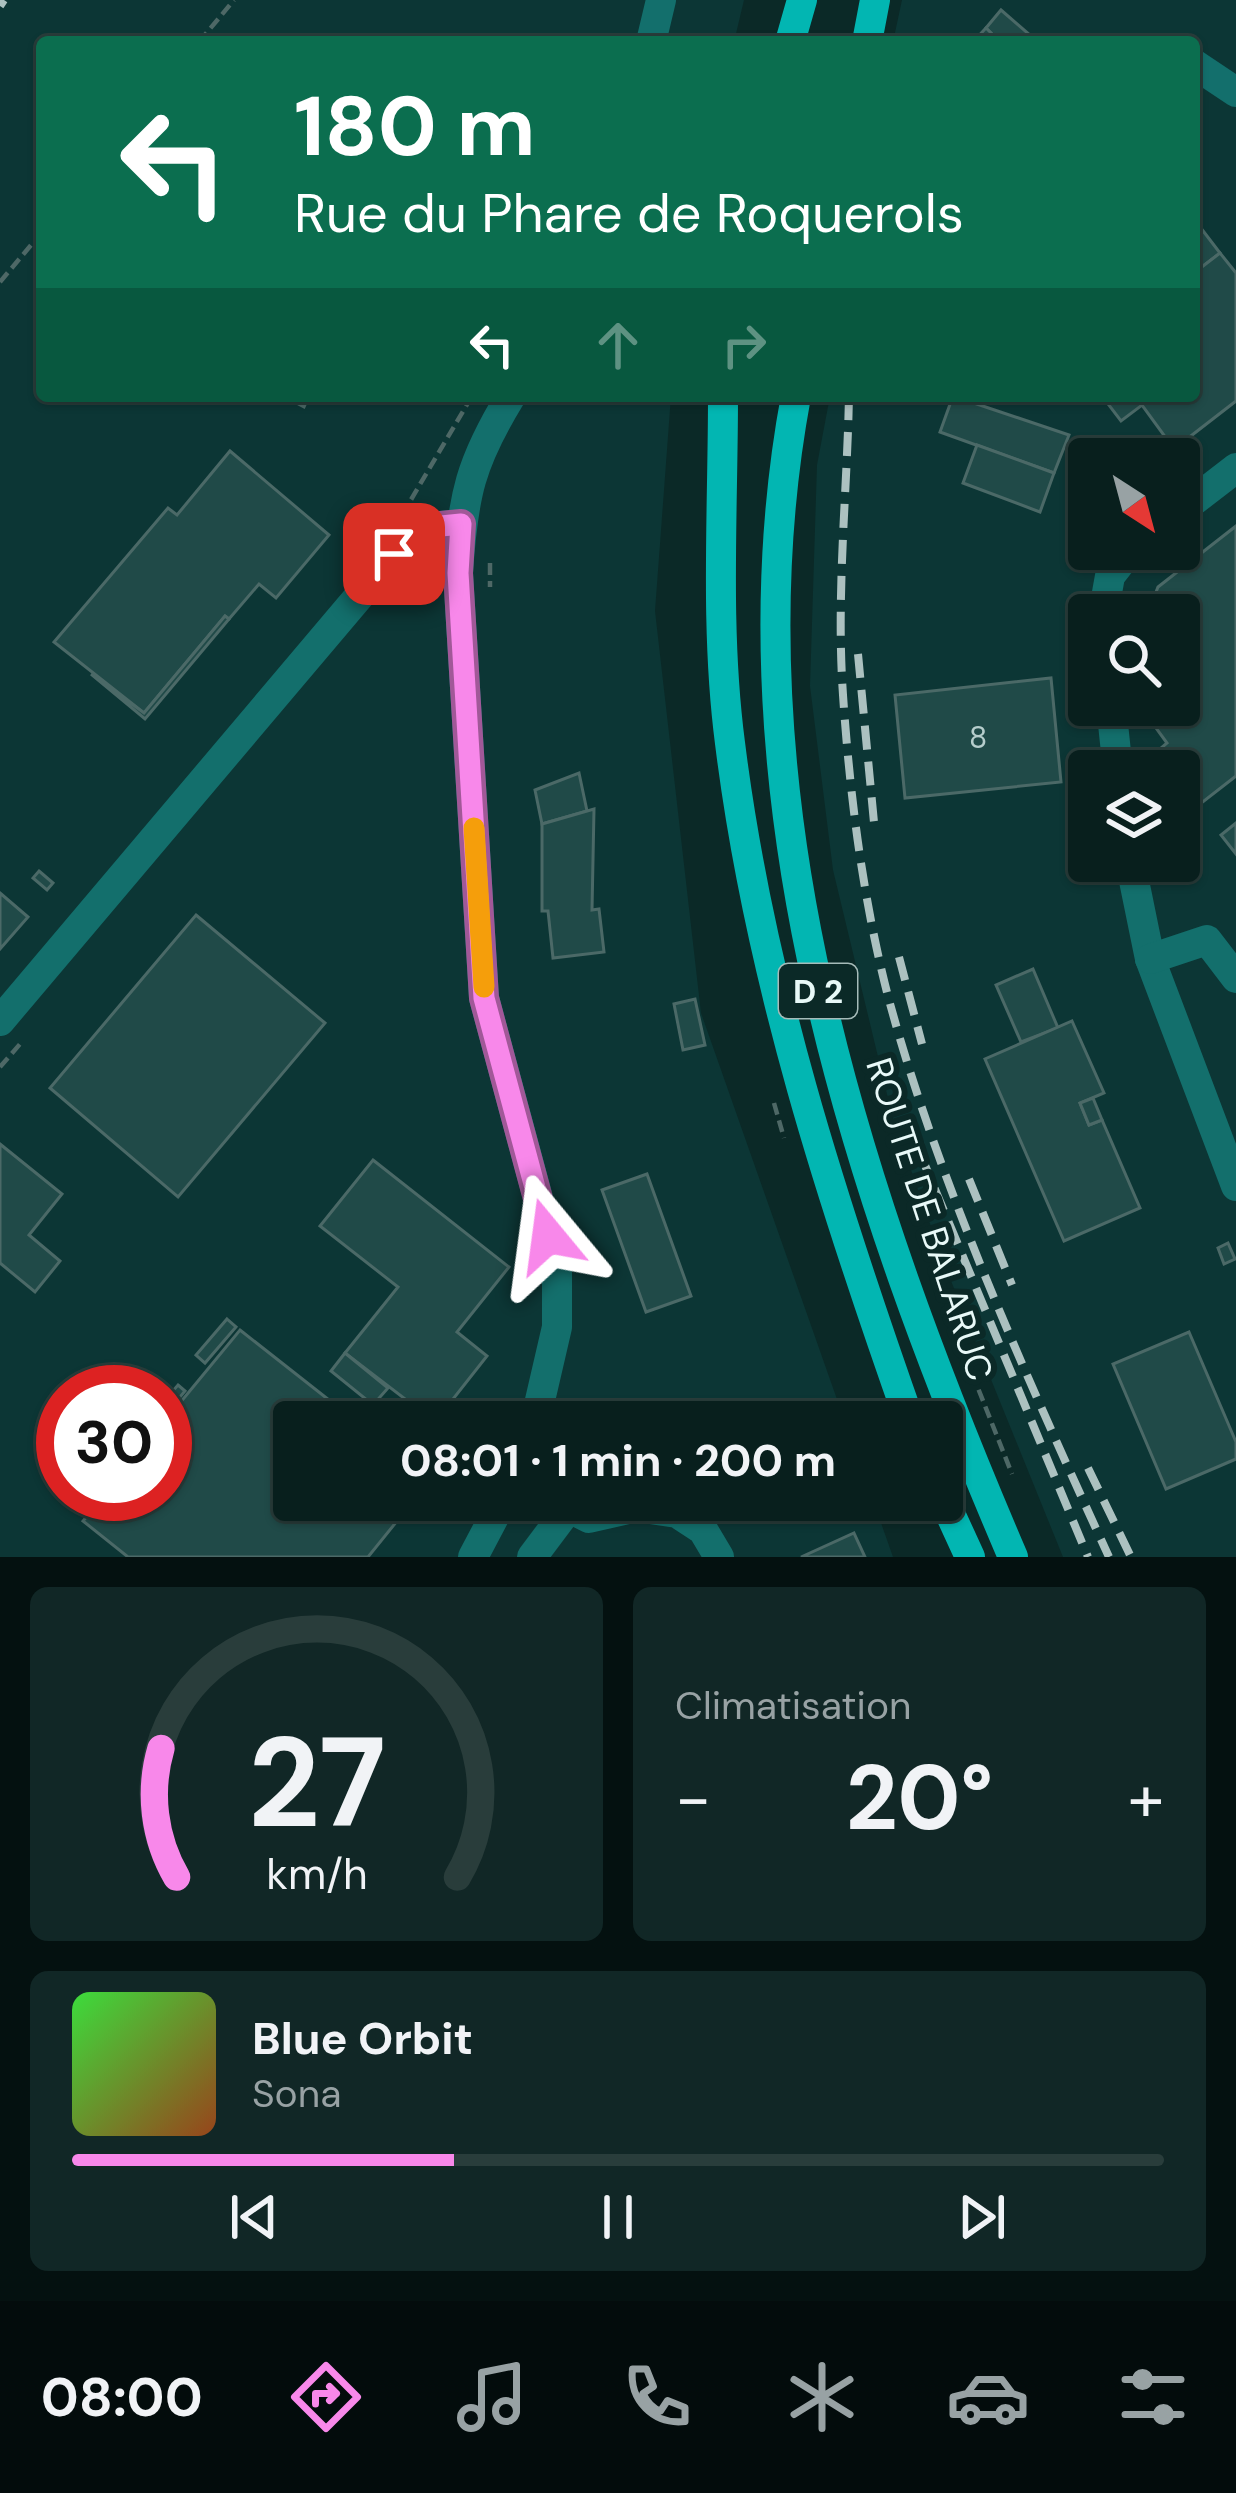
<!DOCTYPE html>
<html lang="fr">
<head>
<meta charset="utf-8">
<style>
  :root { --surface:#081f1d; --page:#112726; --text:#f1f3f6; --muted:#98a2a4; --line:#293d3b; --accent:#f888ea }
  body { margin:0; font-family:"DM Sans",sans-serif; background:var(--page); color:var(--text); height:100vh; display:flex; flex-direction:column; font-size:45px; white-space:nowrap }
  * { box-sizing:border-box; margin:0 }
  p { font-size:39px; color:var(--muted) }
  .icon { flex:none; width:66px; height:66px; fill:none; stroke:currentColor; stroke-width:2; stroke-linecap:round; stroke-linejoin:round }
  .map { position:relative; height:1557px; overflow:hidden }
  .side { display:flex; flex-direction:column; gap:30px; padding:30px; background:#041110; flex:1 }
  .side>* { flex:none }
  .hud { position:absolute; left:36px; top:36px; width:1164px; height:366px; border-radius:12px; box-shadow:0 3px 9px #0004,0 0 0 3px var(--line); background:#0b6e4f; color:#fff; overflow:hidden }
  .needle { width:78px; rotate:144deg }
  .tools { position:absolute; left:1068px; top:438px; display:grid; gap:24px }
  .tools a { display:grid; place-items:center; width:132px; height:132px; border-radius:12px; background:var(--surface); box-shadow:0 3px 9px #0004,0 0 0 3px var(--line); font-size:60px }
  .speed { position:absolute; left:36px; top:1365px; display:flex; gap:24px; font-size:60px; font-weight:700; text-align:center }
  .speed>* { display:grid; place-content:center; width:156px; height:156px; border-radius:50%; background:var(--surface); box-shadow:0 3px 9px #0004,0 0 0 3px var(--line); line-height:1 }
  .speed .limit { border:18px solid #d22; background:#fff; color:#111 }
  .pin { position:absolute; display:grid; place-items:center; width:102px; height:102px; color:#fff; margin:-51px; border-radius:24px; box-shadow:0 6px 18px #0006 }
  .me { position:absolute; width:132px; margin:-66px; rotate:344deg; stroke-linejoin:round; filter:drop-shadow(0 0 9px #0008) }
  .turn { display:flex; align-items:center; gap:42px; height:252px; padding:0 60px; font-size:54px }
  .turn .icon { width:156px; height:156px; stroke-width:2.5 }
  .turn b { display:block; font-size:84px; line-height:102px }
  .lanes { display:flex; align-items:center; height:114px; padding:0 60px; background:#0003; justify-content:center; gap:60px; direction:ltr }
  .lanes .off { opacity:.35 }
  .big { font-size:90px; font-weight:700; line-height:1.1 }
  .side .widget { flex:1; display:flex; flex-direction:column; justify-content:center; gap:18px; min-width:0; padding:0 42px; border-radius:18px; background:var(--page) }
  .side .dial { align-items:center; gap:0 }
  .dial svg { height:312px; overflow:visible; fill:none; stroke:var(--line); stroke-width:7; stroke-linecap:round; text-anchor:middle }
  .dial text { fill:var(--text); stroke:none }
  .song { display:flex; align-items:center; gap:36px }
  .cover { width:144px; height:144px; border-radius:18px; background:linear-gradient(135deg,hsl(120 70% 55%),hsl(20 70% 35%)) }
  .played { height:12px; border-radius:6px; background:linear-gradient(90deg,var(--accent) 35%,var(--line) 35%) }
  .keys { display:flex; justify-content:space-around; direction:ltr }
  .heat { display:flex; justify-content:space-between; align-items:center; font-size:66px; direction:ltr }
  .side .tiles { flex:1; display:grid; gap:30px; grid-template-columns:1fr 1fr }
  .widget:last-child { grid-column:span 2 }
  .trip { position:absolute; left:273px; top:1401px; width:690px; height:120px; border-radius:12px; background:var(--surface); box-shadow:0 3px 9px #0004,0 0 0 3px var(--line); font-weight:700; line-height:120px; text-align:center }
  .tab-bar { display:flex; height:192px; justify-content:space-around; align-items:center; background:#030c0c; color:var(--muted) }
  .tab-bar .icon { width:84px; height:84px }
  .tab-bar .active { color:var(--accent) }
  .tab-bar b { font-size:54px; color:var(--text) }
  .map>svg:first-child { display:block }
  .built { fill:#0c3635; fill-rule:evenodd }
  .building { fill:#204a48; stroke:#4b6967; stroke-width:3 }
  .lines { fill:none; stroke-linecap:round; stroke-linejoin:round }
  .path { stroke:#4e6866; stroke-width:4.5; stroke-dasharray:12 6; stroke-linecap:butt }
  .minor { stroke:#136f6c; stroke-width:30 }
  .major { stroke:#02b6b2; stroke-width:30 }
  .rail { stroke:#acc1c0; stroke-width:8; stroke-dasharray:24 12; stroke-linecap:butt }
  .route-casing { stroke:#a15898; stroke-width:30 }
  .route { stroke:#f888ea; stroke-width:21 }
  .slow { stroke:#f59e0b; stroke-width:21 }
  .labels { text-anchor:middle; stroke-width:12; stroke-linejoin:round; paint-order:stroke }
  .number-label { font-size:30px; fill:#b6cdcc }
  .shield { fill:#0b2927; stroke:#a6bbb9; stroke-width:3 }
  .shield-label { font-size:33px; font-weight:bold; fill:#e8f9f8 }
  .street-label { font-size:36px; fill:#e8f9f8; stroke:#0b2927 }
</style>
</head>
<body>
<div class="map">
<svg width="1236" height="1557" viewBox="0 0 1236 1557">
  <rect width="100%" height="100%" fill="#0b2927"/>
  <g class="built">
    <path d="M0 0H744L734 42H42V396H671L655 611 701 1013 845 1422H294V1500H873L893 1557H0ZM63 1392H165V1494H63Z"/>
    <path d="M902 0H1236V1557H1063L945 1266 893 1119 833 870 810 686 817 465 830 396H1194V42H893ZM1089 459H1179V549H1089ZM1089 615H1179V705H1089ZM1089 771H1179V861H1089Z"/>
  </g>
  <g class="building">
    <path d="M1001 10 1038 42H988L994 36 986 28Z"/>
    <path d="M986 28 994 36 988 42H973Z"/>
    <path d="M1194 219 1220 253 1194 273Z"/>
    <path d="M1220 253 1236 273V401L1174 449 1142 405 1121 421 1102 396H1194V273Z"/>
    <path d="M283 396H309L304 407Z"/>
    <path d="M953 396 1069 435 1054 473 940 432Z"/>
    <path d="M977 445 1054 473 1040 512 963 483Z"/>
    <path d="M230 451 329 535 276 598 259 584 229 619 225 616 144 713 54 642 168 508 177 515Z"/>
    <path d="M1236 526V776L1195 808 1179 788V771H1165L1153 755 1167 743 1148 717V705H1179V615H1147L1158 587Z"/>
    <path d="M225 616 229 619 145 719 91 674 144 713Z"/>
    <path d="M1051 678 1061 782 905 798 895 695Z"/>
    <path d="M579 773 587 811 542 824 535 790Z"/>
    <path d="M594 809 592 910 599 909 604 952 553 958 548 911H542V824Z"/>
    <path d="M1236 823V854L1221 835Z"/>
    <path d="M39 871 53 883 47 890 33 878Z"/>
    <path d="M0 893 28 917 0 949Z"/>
    <path d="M196 915 325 1023 178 1197 50 1088Z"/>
    <path d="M1033 969 1058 1028 1021 1042 996 985Z"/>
    <path d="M695 999 705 1045 683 1050 674 1004Z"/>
    <path d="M1072 1021 1104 1093 1080 1103 1089 1125 1102 1120 1140 1208 1064 1241 985 1059Z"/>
    <path d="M1093 1098 1102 1120 1089 1125 1080 1103Z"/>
    <path d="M0 1144 62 1194 29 1235 60 1261 35 1292 0 1263Z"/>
    <path d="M373 1160 509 1267 457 1332 487 1356 435 1422 345 1353 398 1287 320 1226Z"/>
    <path d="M647 1174 691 1296 646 1312 602 1190Z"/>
    <path d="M1228 1243 1235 1259 1224 1264 1218 1248Z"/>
    <path d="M227 1319 236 1327 205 1363 196 1355Z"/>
    <path d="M240 1330 357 1422H294V1500H414L368 1557H128L83 1521 106 1494H165V1421Z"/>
    <path d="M1189 1332 1236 1442V1459L1166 1489 1113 1364Z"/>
    <path d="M345 1353 388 1388 373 1405 331 1371Z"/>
    <path d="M178 1385 185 1391 165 1415V1400Z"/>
    <path d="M854 1533 865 1557H801Z"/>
  </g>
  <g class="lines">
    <g class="path">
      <path d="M199 42 234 0"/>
      <path d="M0 282 42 232"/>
      <path d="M402 515 472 396"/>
      <path d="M490 563V587"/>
      <path d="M416 572 429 593"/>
      <path d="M0 1067 20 1044"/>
      <path d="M774 1103 784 1138"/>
      <path d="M972 1373 1012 1474"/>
    </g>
    <g class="minor">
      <path d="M651 42 661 0"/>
      <path d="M1194 64 1236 92"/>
      <path d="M511 396C470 463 463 495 458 573L484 998 557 1268V1327L535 1422"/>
      <path d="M1179 512 1236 468"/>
      <path d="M1103 615 1110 576 1131 549"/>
      <path d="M1111 705 1118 771"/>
      <path d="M1130 861 1150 959 1236 1186"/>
      <path d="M1150 959 1207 940 1236 978"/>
      <path d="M0 1021 394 555 441 526 461 524"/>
      <path d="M553 1500 589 1518 637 1507 677 1513 703 1530 719 1557"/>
      <path d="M473 1557 503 1500"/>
      <path d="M532 1557 568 1509"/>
    </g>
    <g class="major">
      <path d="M790 42 802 0"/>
      <path d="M867 42 875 0"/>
      <path d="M723 396C723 512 715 628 730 743 759 977 832 1201 910 1422"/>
      <path d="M796 396C722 793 858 1195 1013 1557"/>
      <path d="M942 1496 970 1557"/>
    </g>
    <g class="rail">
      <path d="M0 6 4 0"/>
      <path d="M849 396C847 496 836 594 843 695 850 797 863 901 889 1000 940 1188 1028 1380 1109 1557"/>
      <path d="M858 654 875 833"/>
      <path d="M899 957 922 1044"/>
      <path d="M907 1122 1088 1557"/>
      <path d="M969 1179 1012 1285"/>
      <path d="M1088 1468 1131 1557"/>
    </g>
  </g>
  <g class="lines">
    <g class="route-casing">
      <path id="route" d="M394 554 441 526 461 524 458 573 484 998 548 1236"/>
    </g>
    <use href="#route" class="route"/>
    <path class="slow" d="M474 828 484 987"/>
  </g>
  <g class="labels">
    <g class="number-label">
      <text x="978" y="748">8</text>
    </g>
    <rect class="shield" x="779" y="964" width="78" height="54" rx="9"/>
    <g class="shield-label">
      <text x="818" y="1003">D 2</text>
    </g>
    <g class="street-label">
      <text transform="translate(930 1219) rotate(72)" y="13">ROUTE DE BALARUC</text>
    </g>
  </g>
</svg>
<div class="tools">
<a><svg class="needle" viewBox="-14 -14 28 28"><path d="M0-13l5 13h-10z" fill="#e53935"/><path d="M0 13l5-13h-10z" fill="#98a2a4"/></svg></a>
<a><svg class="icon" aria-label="search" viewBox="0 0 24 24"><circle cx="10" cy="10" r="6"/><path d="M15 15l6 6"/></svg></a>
<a><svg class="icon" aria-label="layers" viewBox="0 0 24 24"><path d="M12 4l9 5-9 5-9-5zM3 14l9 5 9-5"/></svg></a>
</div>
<div class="speed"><div class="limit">30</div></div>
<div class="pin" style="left:394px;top:554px;background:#d93025"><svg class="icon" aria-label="arrive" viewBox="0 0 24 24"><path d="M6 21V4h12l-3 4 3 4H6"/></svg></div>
<svg class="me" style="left:548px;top:1236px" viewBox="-20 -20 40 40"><path d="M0-17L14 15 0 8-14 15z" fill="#f888ea" stroke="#fff" stroke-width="4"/></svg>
<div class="trip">08:01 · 1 min · 200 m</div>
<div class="hud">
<div class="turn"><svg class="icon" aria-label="left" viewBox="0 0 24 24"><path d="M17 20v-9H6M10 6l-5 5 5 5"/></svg><div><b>180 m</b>Rue du Phare de Roquerols</div></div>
<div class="lanes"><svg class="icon" aria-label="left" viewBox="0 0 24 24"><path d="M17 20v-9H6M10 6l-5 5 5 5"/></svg><svg class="icon off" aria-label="ahead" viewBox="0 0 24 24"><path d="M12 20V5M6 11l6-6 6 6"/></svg><svg class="icon off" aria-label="right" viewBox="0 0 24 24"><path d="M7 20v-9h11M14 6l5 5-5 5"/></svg></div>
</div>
</div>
<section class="side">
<div class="tiles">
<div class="widget dial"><svg viewBox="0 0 100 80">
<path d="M14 69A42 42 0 1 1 86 69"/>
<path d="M14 69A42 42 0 0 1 10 36" stroke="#f888ea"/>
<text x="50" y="56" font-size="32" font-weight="700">27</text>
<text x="50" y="72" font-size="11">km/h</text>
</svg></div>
<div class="widget"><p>Climatisation</p>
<div class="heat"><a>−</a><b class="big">20°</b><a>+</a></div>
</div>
<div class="widget">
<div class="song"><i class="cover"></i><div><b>Blue Orbit</b><p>Sona</p></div></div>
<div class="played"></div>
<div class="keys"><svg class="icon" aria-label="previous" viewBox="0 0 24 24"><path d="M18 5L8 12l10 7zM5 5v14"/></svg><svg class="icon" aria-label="pause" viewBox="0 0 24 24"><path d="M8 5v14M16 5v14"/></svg><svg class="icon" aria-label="next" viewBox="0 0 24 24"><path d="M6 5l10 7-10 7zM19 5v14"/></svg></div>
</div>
</div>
</section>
<nav class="tab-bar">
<b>08:00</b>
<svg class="icon active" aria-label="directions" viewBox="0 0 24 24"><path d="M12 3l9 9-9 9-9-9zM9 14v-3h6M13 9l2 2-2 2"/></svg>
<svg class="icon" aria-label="music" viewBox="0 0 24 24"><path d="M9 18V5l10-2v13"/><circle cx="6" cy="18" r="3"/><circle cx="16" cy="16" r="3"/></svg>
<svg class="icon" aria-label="phone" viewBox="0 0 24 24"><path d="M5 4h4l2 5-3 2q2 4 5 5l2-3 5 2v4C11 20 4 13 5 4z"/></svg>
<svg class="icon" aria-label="climate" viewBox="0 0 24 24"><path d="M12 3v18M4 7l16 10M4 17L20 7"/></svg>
<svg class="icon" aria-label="car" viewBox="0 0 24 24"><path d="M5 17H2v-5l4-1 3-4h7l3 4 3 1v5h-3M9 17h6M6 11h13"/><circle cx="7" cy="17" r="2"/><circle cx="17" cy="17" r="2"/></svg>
<svg class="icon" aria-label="filters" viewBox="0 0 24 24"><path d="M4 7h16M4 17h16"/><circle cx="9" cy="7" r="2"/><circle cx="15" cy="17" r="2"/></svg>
</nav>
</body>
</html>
